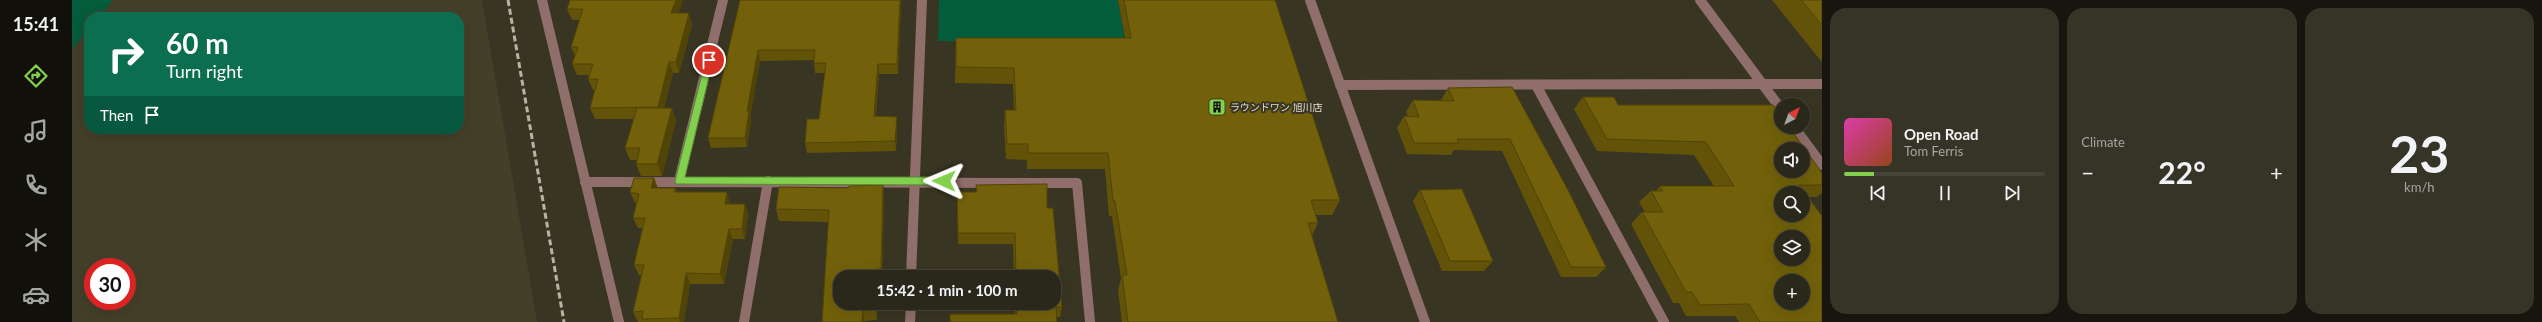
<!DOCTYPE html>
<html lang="en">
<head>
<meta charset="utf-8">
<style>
  :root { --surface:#2a281a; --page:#363427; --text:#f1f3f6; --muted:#a5a6a2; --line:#464439; --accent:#83d04e }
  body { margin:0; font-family:Lato,"Noto Sans JP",sans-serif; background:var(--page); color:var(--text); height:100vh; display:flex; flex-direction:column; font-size:15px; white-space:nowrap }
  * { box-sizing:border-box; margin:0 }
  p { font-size:13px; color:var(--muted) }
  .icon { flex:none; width:22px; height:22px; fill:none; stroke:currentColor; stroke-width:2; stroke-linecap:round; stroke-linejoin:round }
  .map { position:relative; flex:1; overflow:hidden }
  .panel { display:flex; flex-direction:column; gap:8px; padding:8px; background:#17160e; width:720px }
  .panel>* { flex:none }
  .guide { position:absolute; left:12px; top:12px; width:380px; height:122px; border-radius:16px; box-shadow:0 4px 16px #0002,0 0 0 1px var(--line); background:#0b6e4f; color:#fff; overflow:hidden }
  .needle { width:26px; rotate:41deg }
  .buttons { position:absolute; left:1702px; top:98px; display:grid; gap:8px }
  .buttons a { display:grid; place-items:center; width:36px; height:36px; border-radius:50%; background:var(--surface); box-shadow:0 4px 16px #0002,0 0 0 1px var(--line); font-size:20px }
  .speed { position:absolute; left:12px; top:258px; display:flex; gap:8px; font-size:20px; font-weight:700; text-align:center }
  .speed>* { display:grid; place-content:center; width:52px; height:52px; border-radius:50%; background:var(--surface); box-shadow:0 4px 16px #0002,0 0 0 1px var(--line); line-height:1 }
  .speed .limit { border:6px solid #d22; background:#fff; color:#111 }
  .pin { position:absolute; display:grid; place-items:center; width:34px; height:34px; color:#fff; margin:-17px; border:2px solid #fff; border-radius:50%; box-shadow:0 1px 4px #0007 }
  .me { position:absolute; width:44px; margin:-22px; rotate:271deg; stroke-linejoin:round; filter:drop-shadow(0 0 3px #0008) }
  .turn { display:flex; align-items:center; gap:14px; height:84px; padding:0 16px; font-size:18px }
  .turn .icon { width:52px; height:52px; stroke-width:2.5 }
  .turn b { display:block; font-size:28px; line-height:34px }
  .then { display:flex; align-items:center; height:38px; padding:0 16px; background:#0003; gap:8px; font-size:15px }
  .big { font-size:30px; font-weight:700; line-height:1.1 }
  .panel .tile { flex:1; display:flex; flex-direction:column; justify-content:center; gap:6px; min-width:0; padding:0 14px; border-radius:16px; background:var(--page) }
  .panel .dial { align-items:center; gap:0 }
  .dial b { font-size:52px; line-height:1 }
  .song { display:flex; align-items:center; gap:12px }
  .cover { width:48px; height:48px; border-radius:6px; background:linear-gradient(135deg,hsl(320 70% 55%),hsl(20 70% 35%)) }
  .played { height:4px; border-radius:2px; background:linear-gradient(90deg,var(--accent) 15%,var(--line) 15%) }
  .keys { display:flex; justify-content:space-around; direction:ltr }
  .heat { display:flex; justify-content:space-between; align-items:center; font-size:22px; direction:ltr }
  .panel .tiles { flex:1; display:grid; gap:8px; grid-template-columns:repeat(3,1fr) }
  .trip { position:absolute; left:761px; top:270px; width:228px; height:40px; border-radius:16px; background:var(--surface); box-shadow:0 4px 16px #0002,0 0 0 1px var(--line); font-weight:700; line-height:40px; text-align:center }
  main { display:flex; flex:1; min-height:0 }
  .tabs { display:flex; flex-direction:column; width:72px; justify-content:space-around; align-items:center; background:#11100a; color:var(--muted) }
  .tabs .icon { width:28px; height:28px }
  .tabs .on { color:var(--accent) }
  .tabs b { font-size:18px; color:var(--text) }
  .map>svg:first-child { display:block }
  .built { fill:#443f28; fill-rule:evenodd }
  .green { fill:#045d3c }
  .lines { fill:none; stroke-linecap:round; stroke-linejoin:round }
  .minor { stroke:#906e6b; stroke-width:10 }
  .rail { stroke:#b6b3a7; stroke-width:3; stroke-dasharray:6 3; stroke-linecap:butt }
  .wall { fill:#625309 }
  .shaded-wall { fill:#504407 }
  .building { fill:#72610a; stroke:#504407; fill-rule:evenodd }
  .route { fill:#83d04e; stroke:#558733 }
  .labels { text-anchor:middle; stroke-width:4; stroke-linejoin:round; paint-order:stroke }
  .poi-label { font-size:10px; fill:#e1dfd4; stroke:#383523; text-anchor:start }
</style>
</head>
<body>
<main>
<nav class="tabs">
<b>15:41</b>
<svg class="icon on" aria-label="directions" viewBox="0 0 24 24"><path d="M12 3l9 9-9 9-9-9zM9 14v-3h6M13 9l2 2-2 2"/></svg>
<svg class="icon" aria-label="music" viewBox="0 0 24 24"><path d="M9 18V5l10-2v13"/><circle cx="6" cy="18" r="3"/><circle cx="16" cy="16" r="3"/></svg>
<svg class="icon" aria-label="phone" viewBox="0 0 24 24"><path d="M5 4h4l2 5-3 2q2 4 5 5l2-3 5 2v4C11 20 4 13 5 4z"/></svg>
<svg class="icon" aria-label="climate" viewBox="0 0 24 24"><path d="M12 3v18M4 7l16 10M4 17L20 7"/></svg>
<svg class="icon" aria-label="car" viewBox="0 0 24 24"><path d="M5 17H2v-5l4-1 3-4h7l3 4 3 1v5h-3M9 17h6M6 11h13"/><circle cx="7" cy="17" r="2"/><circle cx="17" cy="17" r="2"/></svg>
</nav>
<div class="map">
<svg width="1750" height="322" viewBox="0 0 1750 322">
  <rect width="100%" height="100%" fill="#383523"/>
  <path class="built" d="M0 0H410L465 322H0ZM17 17H387V129H17ZM21 267H55V301H21Z"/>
  <g class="green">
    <path d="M0 0H41L27 17H17V29L0 49Z"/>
    <path d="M867 0H1046L1053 42 866 41Z"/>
  </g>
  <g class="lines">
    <g class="minor">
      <path d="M470 0 547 322"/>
      <path d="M1238 0 1353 322"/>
      <path d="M1628 0 1709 109"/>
      <path d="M1268 85 1750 84"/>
      <path d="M1464 85 1592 322"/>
      <path d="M1722 127 1750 165"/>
      <path d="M607 181 651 0"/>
      <path d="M513 182 1005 183 1018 322"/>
      <path d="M839 277 850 0"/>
      <path d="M672 322 696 181"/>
      <path d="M838 322 839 303"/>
    </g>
    <path class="rail" d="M436 0 492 322"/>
  </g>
  <g class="wall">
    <path d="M498 0H611L606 13H617L620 25 607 73H601L592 108 604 120 590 176H569L564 164 565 160H558L553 148 562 119H523L518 108 523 90H521L516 79 517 75H505L500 64 503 56 499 47 508 20H500L495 9Z"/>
    <path d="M668 0H829V6L826 74H807L804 116 825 117V127L824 151 735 153 733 143 747 119 753 73H743L742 63V60L688 61 678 117 679 121 675 147 639 148 636 138Z"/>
    <path d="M1046 0H1203L1268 200 1260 215H1244L1246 223 1240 235 1266 322H1050L1046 290 1049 279 1040 216H1037L1033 169H955V160L934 159 932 126 933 110H942L941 84 883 83 884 38H1053Z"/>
    <path d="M1700 0H1750V61H1749Z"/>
    <path d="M1440 87 1534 267 1524 277H1489L1430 151 1382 150 1379 155 1335 154 1325 128 1332 116H1336L1334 112 1341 100 1370 101 1369 100 1376 88Z"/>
    <path d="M1511 97 1546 105 1750 173V193L1745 197H1736L1750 322H1667L1663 316H1614L1607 303H1601L1559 224 1570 212H1573L1567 202 1579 191H1584L1588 186H1642L1622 155 1525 151 1502 109Z"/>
    <path d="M582 178 586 188H603L605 192 658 203V204H673L676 215 673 239H661L652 284H618L612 322H566L561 312 569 275H567L562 265 571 228H566L561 218 565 203H563L558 192Z"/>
    <path d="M904 185 975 208 990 307 988 317 943 314V303H982V277H942L941 244H886L885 192H904Z"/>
    <path d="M1348 190 1421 261 1412 271H1370L1341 201Z"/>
    <path d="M812 197 810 277H768L805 303V320L792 321V322H750L757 222 707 221 704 209Z"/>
  </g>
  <g class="shaded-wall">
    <path d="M604 0H611L603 24 599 13Z"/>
    <path d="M828 0 829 6 826 74 825 64Z"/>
    <path d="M617 13 620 25 607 73 604 62Z"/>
    <path d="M686 50 688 61 678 117 679 121 675 147 673 138 675 111Z"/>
    <path d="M597 62 601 73 590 118 586 107Z"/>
    <path d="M806 64 807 74 803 126 802 116Z"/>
    <path d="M600 108 604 120 590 176 585 164Z"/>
    <path d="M825 117V127L824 151 823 141Z"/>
    <path d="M582 178 586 189 579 188Z"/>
    <path d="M811 185 812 197 810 277 809 269Z"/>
    <path d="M655 192 658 203 656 214 653 204Z"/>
    <path d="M673 204 676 215 673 239 670 229Z"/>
    <path d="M657 229 661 239 652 284 648 274Z"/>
    <path d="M614 273 618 284 612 322H608L607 318Z"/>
    <path d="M804 303H805V320L804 310Z"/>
    <path d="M791 310 792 321V322H790Z"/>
  </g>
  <g class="building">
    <path d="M498 0H604L599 13H617L604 62H597L586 107 518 108 526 79H516L521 64H500L506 47H499L511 9H495Z"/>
    <path d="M668 0H828L825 64H806L802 116 825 117 823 141 733 143 735 119H747L754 63H742L743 50H686L675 111H677L673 138H636Z"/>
    <path d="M1052 0H1203L1268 200H1239L1246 223H1236L1266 322H1056L1050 275H1055L1043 201H1041L1036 153H956V144H935L933 110H944L942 68 884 67V38H1059Z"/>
    <path d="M1729 0H1750V25Z"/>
    <path d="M1440 87 1496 190 1534 267H1499L1438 139H1385L1387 143H1342L1332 116 1347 117 1341 100 1382 101 1376 88Z"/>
    <path d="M1511 97H1542L1546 105H1701L1709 116V127H1717L1750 173V185H1727L1750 216V322H1688L1677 304 1628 305 1620 292H1614L1570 212H1591L1579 191H1591L1588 186H1662L1634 142 1535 139ZM1709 149H1731V171H1709ZM1709 193H1731V215H1709ZM1709 237H1731V259H1709ZM1709 281H1731V303H1709Z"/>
    <path d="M565 108H600L585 164H564L568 148H553Z"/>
    <path d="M562 178H582L579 188H603L602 192H655L653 204H673L670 229H657L648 274 614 273 607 318 570 319 571 311 561 312 572 265H562L573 218H561L567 194 558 192Z"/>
    <path d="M975 184V208H981L990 307H984L985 322H878V314H945L944 303H982V277H944L943 233H886L885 192H905L904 185Z"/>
    <path d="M811 185 809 269H805V277H768V303H804V310H791L790 322H750L757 210 704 209 707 187 776 188 777 186Z"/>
    <path d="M1390 189 1421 261H1378L1348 190Z"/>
  </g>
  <path class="route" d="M634 58 641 60 613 177H872L877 181 872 185 604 184 603 181Z"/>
  <defs>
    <g id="building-square" transform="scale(0.9)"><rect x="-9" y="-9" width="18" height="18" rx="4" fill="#83d04e" stroke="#383523"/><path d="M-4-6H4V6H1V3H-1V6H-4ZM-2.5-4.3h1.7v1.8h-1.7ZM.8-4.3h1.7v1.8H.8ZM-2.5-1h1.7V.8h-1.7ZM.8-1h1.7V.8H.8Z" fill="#111"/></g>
  </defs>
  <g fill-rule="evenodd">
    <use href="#building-square" x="1145" y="107"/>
  </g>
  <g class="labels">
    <g class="poi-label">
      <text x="1158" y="111">ラウンドワン 旭川店</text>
    </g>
  </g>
</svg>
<div class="buttons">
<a><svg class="needle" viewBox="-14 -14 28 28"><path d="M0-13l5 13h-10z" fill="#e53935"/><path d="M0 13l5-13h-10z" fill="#a5a6a2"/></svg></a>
<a><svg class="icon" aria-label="sound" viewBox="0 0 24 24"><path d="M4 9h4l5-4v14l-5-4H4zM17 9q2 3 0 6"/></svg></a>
<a><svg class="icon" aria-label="search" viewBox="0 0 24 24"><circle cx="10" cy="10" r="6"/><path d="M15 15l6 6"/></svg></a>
<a><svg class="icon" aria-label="layers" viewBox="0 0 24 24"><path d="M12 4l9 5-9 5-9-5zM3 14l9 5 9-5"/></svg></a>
<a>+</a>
</div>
<div class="speed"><div class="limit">30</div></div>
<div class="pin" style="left:637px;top:60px;background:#d93025"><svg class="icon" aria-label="arrive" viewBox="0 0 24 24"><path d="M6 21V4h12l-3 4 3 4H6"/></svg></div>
<svg class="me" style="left:872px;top:181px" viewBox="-20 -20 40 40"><path d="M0-17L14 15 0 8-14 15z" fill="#83d04e" stroke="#fff" stroke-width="4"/></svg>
<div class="trip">15:42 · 1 min · 100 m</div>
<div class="guide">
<div class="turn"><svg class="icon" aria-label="right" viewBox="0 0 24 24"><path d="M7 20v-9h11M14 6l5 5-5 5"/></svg><div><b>60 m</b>Turn right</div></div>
<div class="then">Then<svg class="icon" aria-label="arrive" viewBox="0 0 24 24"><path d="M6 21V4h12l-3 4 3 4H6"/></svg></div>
</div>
</div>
<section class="panel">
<div class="tiles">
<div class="tile">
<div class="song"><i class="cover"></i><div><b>Open Road</b><p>Tom Ferris</p></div></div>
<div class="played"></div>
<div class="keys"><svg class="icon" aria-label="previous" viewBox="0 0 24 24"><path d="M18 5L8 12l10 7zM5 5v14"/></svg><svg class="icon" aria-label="pause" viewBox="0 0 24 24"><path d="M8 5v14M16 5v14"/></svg><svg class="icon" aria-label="next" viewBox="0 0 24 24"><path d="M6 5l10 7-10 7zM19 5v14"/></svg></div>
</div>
<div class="tile"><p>Climate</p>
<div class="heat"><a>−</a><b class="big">22°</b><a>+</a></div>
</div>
<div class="tile dial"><b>23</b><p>km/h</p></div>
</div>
</section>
</main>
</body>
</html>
